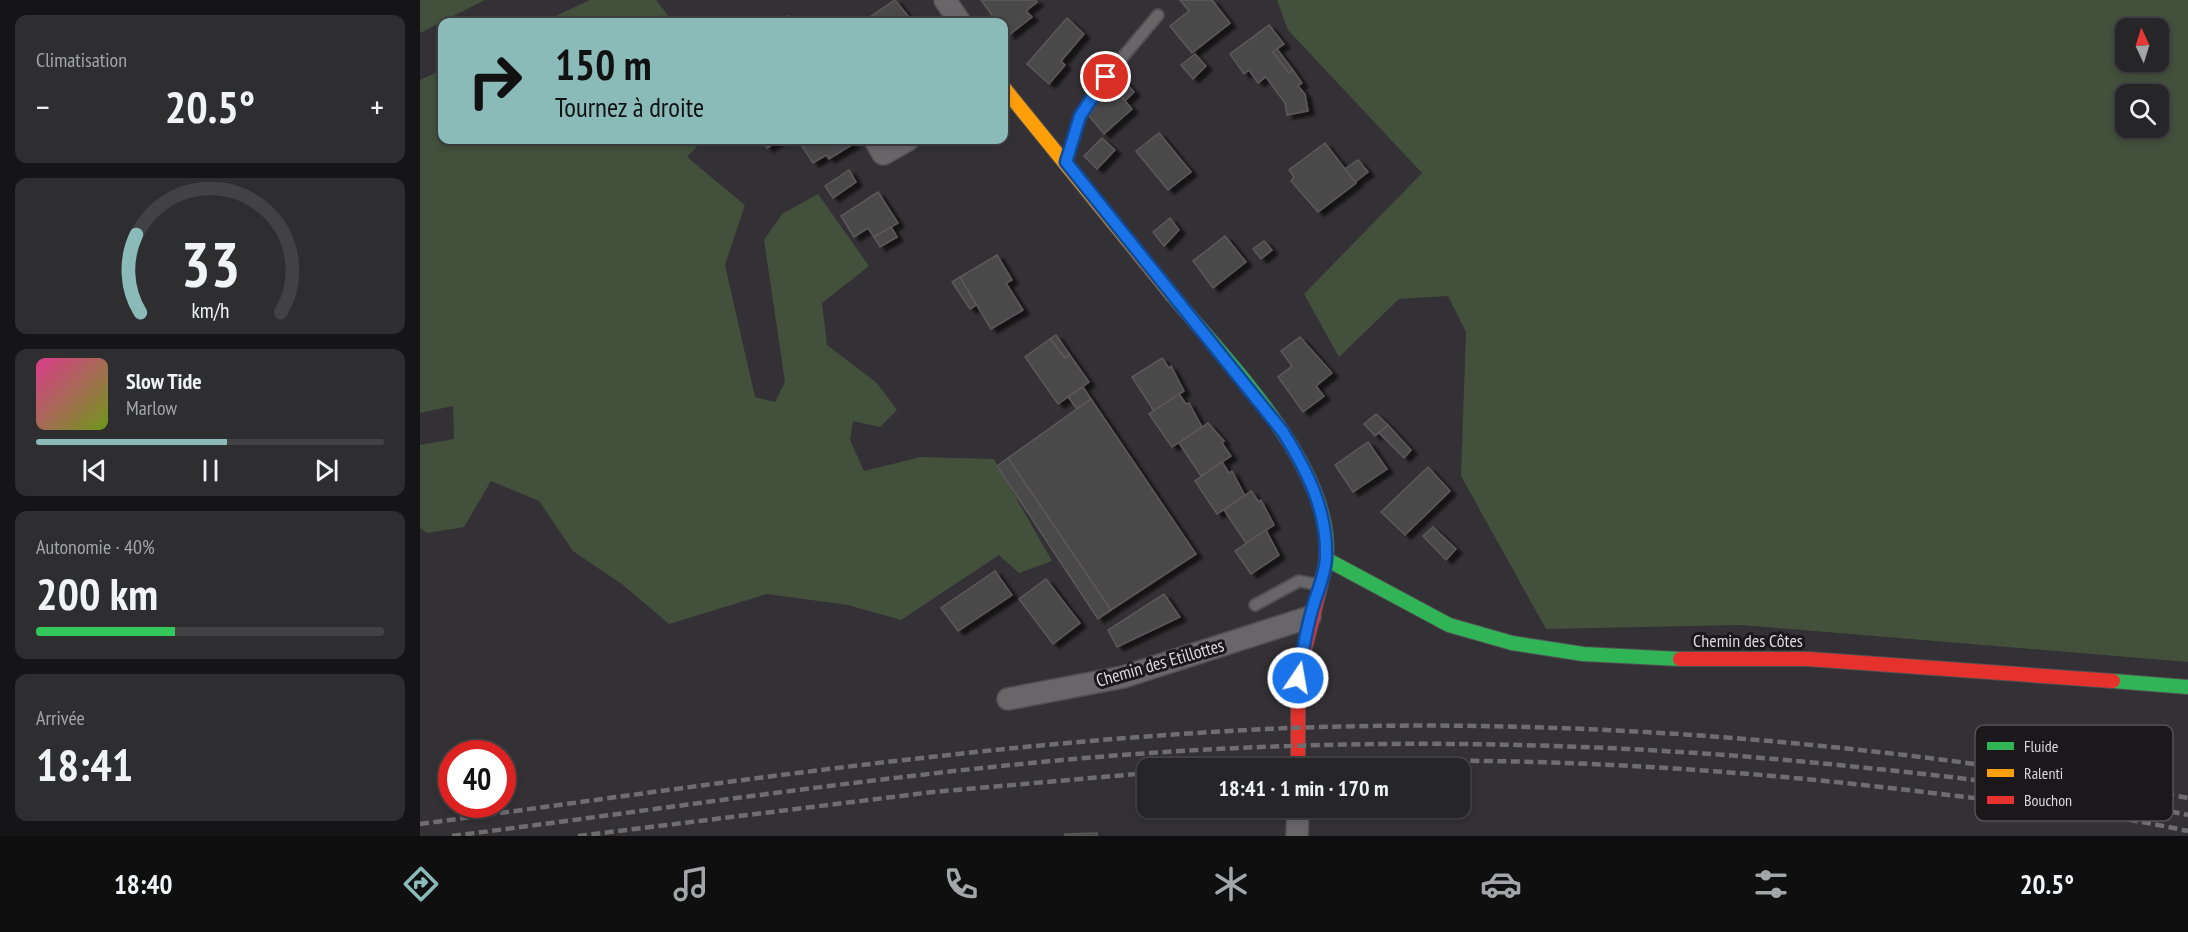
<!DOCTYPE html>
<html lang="fr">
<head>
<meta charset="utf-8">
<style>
  :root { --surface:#262528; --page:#2e2d30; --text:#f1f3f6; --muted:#a4a5a8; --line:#424245; --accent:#8bbbb9 }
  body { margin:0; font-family:"PT Sans Narrow",sans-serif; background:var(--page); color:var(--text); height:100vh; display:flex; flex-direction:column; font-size:22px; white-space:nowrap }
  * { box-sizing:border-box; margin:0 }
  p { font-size:20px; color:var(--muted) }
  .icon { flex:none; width:33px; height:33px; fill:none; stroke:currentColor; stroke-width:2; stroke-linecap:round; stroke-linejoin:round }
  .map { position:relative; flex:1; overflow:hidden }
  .drawer { display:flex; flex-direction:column; gap:15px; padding:15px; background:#151416; width:420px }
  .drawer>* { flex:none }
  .guide { position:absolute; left:18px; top:18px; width:570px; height:126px; border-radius:12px; box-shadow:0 3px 9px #0003,0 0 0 2px var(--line); background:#8bbbb9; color:#111; overflow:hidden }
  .needle { width:39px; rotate:356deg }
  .fabs { position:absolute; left:1695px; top:18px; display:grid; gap:12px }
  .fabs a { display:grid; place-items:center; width:54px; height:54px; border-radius:12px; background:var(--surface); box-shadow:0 3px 9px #0003,0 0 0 2px var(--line); font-size:30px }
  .speed { position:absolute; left:18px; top:740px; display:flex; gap:12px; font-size:30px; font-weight:700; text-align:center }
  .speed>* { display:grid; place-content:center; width:78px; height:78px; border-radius:50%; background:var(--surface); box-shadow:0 3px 9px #0003,0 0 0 2px var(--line); line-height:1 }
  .speed .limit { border:9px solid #d22; background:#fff; color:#111 }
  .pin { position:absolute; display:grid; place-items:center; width:51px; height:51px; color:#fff; margin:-26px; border:3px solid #fff; border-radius:50%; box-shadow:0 2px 6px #0007 }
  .me { position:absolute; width:66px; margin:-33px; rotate:12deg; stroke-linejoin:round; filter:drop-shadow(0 0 4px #0008) }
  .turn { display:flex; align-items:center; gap:21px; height:126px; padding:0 18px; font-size:27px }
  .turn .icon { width:78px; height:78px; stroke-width:2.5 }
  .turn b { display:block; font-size:42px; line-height:51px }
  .big { font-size:45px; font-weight:600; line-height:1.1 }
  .drawer .widget { flex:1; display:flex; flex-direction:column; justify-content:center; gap:9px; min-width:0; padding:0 21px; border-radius:12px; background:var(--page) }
  .drawer .dial { align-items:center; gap:0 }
  .dial svg { height:156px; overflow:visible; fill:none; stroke:var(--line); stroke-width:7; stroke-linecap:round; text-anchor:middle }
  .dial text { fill:var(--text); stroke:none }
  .song { display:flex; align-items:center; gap:18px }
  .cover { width:72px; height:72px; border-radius:9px; background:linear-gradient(135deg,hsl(330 70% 55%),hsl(80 70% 35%)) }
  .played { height:6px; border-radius:3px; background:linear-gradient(90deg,var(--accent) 55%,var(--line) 55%) }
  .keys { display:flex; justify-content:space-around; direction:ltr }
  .heat { display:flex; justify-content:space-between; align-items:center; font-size:33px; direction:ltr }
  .charge { height:9px; border-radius:4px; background:linear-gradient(90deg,#34c759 40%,var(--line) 0) }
  .trip { position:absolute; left:717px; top:758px; width:333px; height:60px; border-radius:12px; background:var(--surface); box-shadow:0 3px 9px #0003,0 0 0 2px var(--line); font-weight:600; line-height:60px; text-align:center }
  .dock { display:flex; height:96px; justify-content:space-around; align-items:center; background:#0f0f10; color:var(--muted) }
  .dock .icon { width:42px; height:42px }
  .dock .current { color:var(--accent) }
  .dock b { font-size:27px; color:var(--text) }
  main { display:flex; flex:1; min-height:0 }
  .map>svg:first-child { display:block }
  .green { fill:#42503c; fill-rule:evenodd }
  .building { fill:#4a4849; stroke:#5c595a; stroke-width:1.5; filter:url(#shadow) }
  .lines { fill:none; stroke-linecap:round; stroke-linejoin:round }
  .lane-casing { stroke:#524f53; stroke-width:14 }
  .street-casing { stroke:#524f53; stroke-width:24 }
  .fast-casing { stroke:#524f53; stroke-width:16 }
  .slow-casing { stroke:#524f53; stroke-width:16 }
  .jam-casing { stroke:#524f53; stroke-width:16 }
  .lane { stroke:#686669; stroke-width:10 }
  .street { stroke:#686669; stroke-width:21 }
  .fast { stroke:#30b455; stroke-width:14 }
  .slow { stroke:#ff9f0a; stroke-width:14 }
  .jam { stroke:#e5322d; stroke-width:14 }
  .rail { stroke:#6e6d70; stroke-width:4.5; stroke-dasharray:9 4.5; stroke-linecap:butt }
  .route-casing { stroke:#114b97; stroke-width:15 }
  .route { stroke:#1a73e8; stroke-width:10 }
  .labels { text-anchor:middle; stroke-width:6; stroke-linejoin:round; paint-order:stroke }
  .street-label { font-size:18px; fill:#dcd9de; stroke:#1b181c }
  .key { fill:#1b181c; stroke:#555256; stroke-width:1.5 }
  .key-label { font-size:16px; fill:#dcd9de }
</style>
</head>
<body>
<main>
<section class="drawer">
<div class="widget"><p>Climatisation</p>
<div class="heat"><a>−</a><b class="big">20.5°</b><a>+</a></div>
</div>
<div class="widget dial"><svg viewBox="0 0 100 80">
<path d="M14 69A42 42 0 1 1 86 69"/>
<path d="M14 69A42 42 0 0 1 12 29" stroke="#8bbbb9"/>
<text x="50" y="56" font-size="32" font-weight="700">33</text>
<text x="50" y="72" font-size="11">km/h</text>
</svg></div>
<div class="widget">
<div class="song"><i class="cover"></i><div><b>Slow Tide</b><p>Marlow</p></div></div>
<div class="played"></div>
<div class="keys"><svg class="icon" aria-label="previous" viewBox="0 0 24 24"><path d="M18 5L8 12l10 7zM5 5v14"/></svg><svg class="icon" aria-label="pause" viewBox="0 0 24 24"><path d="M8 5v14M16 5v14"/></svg><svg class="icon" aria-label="next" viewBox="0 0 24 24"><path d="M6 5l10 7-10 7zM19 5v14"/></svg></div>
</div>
<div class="widget"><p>Autonomie · 40%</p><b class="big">200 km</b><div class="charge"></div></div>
<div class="widget"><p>Arrivée</p><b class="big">18:41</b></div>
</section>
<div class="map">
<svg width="1768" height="836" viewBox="0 0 1768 836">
  <defs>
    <filter id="shadow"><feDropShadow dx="6" dy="4" stdDeviation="1.5" flood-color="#0009"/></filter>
  </defs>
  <rect width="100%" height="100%" fill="#333135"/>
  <g class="green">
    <path d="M0 0H65L0 33Z"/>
    <path d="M170 0H236L253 22H123Z"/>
    <path d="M857 0H1768V662L1321 625 1126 629 1041 476 1046 332 1028 296 979 299 919 357 884 294 1002 173 868 30ZM1738 28V62H1706V28ZM1706 94H1738V128H1706Z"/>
    <path d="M22 70V140H283L267 157 325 205 305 265 335 397 355 402 365 382 344 240 362 214 398 194 449 266 402 303 407 345 457 383 477 410 460 427 433 421 430 440 444 471 501 457 574 459 632 561 599 573 579 555 481 620 428 605 347 594 249 624 203 585 153 551 119 501 71 481 44 527 7 533 0 528V445L34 439 33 406 0 413V80Z"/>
  </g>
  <g class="building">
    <path d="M475 0 493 22H449L447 19Z"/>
    <path d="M561 0H616L617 2 606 11 612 17 589 35 584 22H577Z"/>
    <path d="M760 0H792L810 23 772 53 750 26 769 11Z"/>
    <path d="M369 16 373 22H356Z"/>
    <path d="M647 18 664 34 641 61 645 65 629 84 607 64Z"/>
    <path d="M849 25 864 44 853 52 869 73 873 70 882 83 878 86 885 94 888 111 867 115 865 103 846 77 838 83 829 70 824 74 810 54Z"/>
    <path d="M857 49 873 70 869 73 853 52Z"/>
    <path d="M775 54 786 66 773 79 761 65Z"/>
    <path d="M704 80 714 92 705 101 694 88Z"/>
    <path d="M692 86 712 109 684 134 665 111Z"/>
    <path d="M739 133 771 172 748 190 716 151Z"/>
    <path d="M682 138 695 150 677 169 664 156Z"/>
    <path d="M342 140H360L347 148Z"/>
    <path d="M378 140H430L433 144 409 159 406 155 393 163Z"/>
    <path d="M905 143 936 183 898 212 871 181 874 177 869 170Z"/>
    <path d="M938 160 948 172 935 182 925 169Z"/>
    <path d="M429 170 436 182 413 198 405 186Z"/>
    <path d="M458 192 478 223 454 237 448 228 434 237 421 216Z"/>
    <path d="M750 218 759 230 744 246 733 232Z"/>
    <path d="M471 227 477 237 460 247 454 237Z"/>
    <path d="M805 236 826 262 793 288 773 261Z"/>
    <path d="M844 241 852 250 841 259 833 249Z"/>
    <path d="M577 255 592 280 586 283 603 310 571 329 540 277Z"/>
    <path d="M540 277 556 305 550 309 532 282Z"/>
    <path d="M636 335 650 355 645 358 630 339Z"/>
    <path d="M880 337 912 373 896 386 904 396 883 412 858 377 872 366 861 351Z"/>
    <path d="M630 339 645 358 650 355 669 382 638 404 605 357Z"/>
    <path d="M742 358 749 368 751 366 764 391 734 411 712 377Z"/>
    <path d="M663 387 671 399 657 409 648 397Z"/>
    <path d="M759 394 766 404 769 403 782 427 752 447 729 414Z"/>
    <path d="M671 399 776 554 691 610 588 458Z"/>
    <path d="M956 414 968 425 955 436 944 424Z"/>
    <path d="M788 423 804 441 802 443 811 456 781 476 759 443Z"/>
    <path d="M968 425 991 450 984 458 959 433Z"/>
    <path d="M948 442 967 469 933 492 915 465Z"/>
    <path d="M588 458 691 610 678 619 577 466Z"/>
    <path d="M802 462 809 473 812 471 825 496 797 514 775 481Z"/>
    <path d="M1008 467 1030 491 985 535 961 512Z"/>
    <path d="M831 491 839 502 841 500 854 525 826 543 804 510Z"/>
    <path d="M1013 527 1036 549 1026 560 1003 536Z"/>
    <path d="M846 530 859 555 831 574 815 551Z"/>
    <path d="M575 571 592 595 538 631 521 608Z"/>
    <path d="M626 579 660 623 633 644 599 599Z"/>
    <path d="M744 594 760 617 697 647 688 630Z"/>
    <path d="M677 833V836H645V834Z"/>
  </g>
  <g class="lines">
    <g class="lane-casing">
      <g id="lane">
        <path d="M647 159 660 116 686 77 738 15"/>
        <path d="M835 605 879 581 899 585"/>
      </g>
    </g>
    <g class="street-casing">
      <g id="street">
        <path d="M525 0 540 22"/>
        <path d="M455 140 463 154 488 140"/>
        <path d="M588 699 703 677 890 617"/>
        <path d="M877 836 878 807"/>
      </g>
    </g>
    <g class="fast-casing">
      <g id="fast">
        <path d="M752 295C807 362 922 475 905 567"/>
        <path d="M906 559 1029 625 1092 643 1163 654 1260 659"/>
        <path d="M1693 681 1768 687"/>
      </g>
    </g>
    <g class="slow-casing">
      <path id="slow" d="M584 88 752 295"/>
    </g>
    <g class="jam-casing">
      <g id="jam">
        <path d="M1260 659H1388L1693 681"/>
        <path d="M878 768V676L905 567"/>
      </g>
    </g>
    <use href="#lane" class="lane"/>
    <use href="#street" class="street"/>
    <use href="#fast" class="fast"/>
    <use href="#slow" class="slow"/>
    <use href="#jam" class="jam"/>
    <g class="rail">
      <path d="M794 768C1029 752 1263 763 1496 791 1586 802 1679 812 1768 831"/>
      <path d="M0 824C289 785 579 740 870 728 1170 717 1473 744 1768 798"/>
      <path d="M32 836C235 810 438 779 642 760 906 736 1174 739 1438 767 1549 778 1659 792 1768 815"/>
      <path d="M158 836 513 792 728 773"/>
    </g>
  </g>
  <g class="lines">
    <g class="route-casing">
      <path id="route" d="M686 77 660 116 646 162 863 432C887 471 907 509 906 556 906 575 895 596 891 614 885 635 882 657 878 678"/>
    </g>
    <use href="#route" class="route"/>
  </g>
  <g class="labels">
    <g class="street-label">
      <text x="1328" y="647">Chemin des Côtes</text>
      <text transform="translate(740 663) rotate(-16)" y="6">Chemin des Etillottes</text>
    </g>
  </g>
  <rect x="1555" y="725" width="198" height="96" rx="9" class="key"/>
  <rect x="1567" y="742" width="27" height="8" fill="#30b455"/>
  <rect x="1567" y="769" width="27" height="8" fill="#ff9f0a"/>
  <rect x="1567" y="796" width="27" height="8" fill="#e5322d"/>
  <g class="key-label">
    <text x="1604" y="752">Fluide</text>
    <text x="1604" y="779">Ralenti</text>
    <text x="1604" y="806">Bouchon</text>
  </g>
</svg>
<div class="fabs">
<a><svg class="needle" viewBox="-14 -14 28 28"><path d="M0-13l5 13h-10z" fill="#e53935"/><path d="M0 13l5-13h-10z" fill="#a4a5a8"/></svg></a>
<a><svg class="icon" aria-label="search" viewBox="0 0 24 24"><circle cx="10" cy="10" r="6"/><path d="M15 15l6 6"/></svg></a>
</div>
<div class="speed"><div class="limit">40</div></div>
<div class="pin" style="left:686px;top:77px;background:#d93025"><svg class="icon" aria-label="arrive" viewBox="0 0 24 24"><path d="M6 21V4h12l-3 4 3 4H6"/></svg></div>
<svg class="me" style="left:878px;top:678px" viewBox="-20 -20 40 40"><circle r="17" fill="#1a73e8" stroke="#fff" stroke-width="3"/><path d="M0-11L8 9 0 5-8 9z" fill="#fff"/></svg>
<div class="trip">18:41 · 1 min · 170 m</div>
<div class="guide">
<div class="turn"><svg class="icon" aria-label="right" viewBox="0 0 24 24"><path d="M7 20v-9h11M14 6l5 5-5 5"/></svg><div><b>150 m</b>Tournez à droite</div></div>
</div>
</div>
</main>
<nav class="dock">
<b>18:40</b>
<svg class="icon current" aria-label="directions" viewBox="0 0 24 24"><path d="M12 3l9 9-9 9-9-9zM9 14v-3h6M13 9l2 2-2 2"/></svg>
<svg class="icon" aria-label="music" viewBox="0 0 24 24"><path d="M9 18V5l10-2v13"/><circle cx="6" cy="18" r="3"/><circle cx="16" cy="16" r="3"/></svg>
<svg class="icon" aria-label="phone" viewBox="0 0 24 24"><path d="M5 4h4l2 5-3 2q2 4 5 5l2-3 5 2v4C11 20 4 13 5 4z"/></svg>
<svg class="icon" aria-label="climate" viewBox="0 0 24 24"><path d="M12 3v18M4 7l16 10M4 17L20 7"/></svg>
<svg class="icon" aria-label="car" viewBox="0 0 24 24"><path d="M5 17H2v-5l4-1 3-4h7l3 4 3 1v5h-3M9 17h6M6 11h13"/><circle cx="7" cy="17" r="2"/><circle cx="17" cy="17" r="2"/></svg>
<svg class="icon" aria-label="filters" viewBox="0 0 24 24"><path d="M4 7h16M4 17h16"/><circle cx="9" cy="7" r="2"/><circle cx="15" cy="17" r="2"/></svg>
<b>20.5°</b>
</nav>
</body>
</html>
